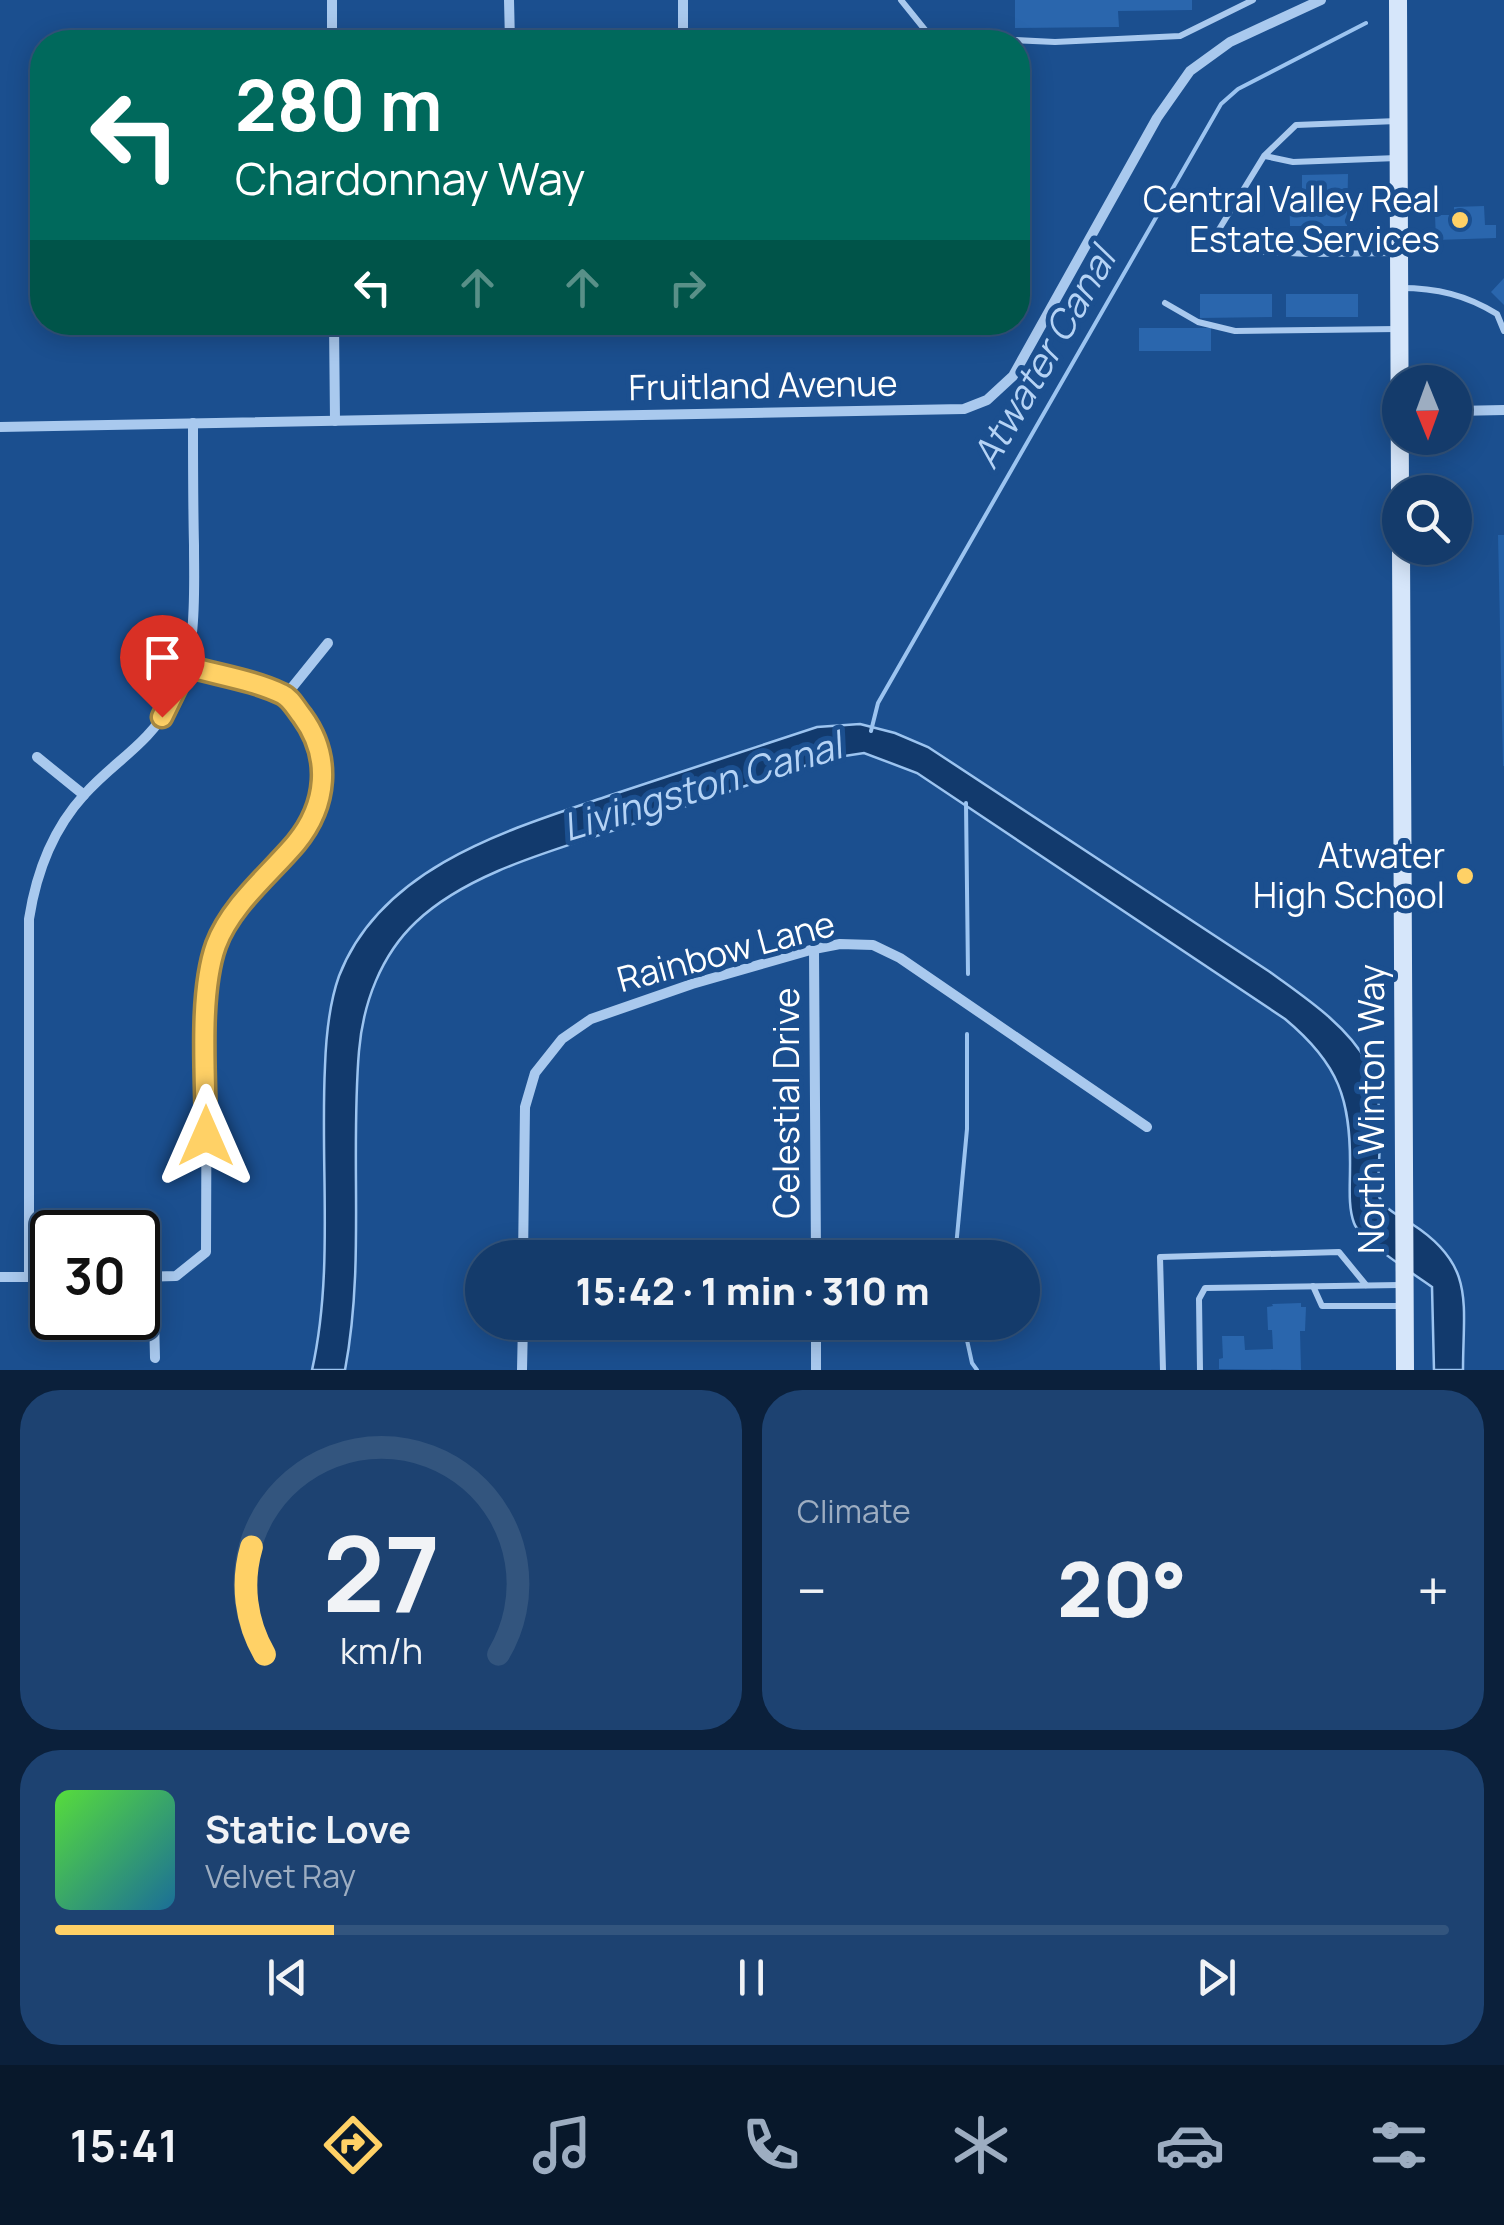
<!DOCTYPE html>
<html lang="en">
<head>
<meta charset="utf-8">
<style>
  :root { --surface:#143b6b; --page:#1d4271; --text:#f1f3f6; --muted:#9dadc1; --line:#33557e; --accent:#ffd166 }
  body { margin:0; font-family:Manrope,sans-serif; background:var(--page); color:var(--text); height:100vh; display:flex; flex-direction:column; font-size:38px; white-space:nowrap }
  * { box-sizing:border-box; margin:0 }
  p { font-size:32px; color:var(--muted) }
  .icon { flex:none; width:55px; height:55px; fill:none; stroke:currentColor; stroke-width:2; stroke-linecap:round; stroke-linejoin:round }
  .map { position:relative; height:1370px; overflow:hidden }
  .side { display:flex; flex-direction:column; gap:20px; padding:20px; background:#0b203b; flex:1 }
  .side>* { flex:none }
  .top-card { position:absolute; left:30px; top:30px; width:1000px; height:305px; border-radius:40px; box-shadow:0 5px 25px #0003,0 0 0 2px var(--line); background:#00695c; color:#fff; overflow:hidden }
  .needle { width:65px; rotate:179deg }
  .controls { position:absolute; left:1382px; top:365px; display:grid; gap:20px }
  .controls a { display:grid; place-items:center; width:90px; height:90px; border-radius:50%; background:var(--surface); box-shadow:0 5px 25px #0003,0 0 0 2px var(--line); font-size:50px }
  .speed { position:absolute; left:30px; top:1210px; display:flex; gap:20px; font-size:50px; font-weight:700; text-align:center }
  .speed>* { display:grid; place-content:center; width:130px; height:130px; border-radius:50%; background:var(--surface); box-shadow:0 5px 25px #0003,0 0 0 2px var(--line); line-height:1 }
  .speed .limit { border:5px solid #111; border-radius:15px; background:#fff; color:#111 }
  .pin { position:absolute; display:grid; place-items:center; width:85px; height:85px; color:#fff; margin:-102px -42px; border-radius:50% 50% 50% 0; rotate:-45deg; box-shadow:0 0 10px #0007 }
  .pin .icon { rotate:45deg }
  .me { position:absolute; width:110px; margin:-55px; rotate:0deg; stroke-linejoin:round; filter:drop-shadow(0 0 8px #0008) }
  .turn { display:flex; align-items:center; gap:35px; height:210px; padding:0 40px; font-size:45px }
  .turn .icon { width:130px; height:130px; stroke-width:2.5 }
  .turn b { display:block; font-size:70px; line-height:85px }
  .lanes { display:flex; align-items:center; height:95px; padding:0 40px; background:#0003; justify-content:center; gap:50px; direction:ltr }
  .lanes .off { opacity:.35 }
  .big { font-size:75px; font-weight:800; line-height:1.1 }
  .side .tile { flex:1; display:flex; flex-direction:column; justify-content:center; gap:15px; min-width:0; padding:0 35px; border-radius:40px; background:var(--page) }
  .side .dial { align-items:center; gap:0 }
  .dial svg { height:260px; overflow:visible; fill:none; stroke:var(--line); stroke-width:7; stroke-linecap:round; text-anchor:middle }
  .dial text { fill:var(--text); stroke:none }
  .song { display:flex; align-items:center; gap:30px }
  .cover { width:120px; height:120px; border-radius:15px; background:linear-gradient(135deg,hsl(110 70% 55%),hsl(200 70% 35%)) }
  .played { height:10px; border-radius:5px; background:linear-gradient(90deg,var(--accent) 20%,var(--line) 20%) }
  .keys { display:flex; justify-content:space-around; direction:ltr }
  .heat { display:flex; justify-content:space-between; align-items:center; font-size:55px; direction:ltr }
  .side .tiles { flex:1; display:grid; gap:20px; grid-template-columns:1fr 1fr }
  .tile:last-child { grid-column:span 2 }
  .trip { position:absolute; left:465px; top:1240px; width:575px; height:100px; border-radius:50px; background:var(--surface); box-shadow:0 5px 25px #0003,0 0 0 2px var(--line); font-weight:800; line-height:100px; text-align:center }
  .tab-bar { display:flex; height:160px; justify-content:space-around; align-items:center; background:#08182b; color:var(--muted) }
  .tab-bar .icon { width:70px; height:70px }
  .tab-bar .current { color:var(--accent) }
  .tab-bar b { font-size:45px; color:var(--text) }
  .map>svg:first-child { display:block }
  .green { fill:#2461a8 }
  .water { fill:#123a6d; stroke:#9cc4f0; stroke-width:2.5 }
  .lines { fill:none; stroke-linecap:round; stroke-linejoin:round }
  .stream { stroke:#9cc4f0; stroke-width:4 }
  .building { fill:#2a66ad }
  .lane { stroke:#a9c9ee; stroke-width:6 }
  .street { stroke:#a9c9ee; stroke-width:10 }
  .secondary { stroke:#d6e6fa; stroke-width:18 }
  .route-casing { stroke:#a68842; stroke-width:25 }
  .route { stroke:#ffd166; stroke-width:18 }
  .poi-dot { fill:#ffd166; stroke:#1b4f8f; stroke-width:4 }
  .labels { text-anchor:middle; stroke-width:10; stroke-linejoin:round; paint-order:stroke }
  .poi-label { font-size:35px; fill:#fff; stroke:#1b4f8f; text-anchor:end }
  .street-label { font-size:35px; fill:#fff; stroke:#1b4f8f }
  .water-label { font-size:38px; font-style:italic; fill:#b5d3f5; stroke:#1b4f8f }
</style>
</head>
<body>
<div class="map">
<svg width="1504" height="1370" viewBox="0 0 1504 1370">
  <rect width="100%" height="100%" fill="#1b4f8f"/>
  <path class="green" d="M1498 535H1504V766H1503Z"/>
  <path class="water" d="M860 724 895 733 928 747 1270 972C1304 997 1346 1024 1367 1062 1387 1100 1378 1153 1378 1194 1383 1209 1398 1215 1412 1224 1476 1265 1463 1303 1463 1370H1434L1432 1287C1414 1274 1360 1240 1354 1223 1348 1207 1350 1186 1350 1169 1351 1099 1339 1064 1285 1019L917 773 864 753 825 759C755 783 685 806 615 830 551 851 466 874 416 922 381 955 363 1003 359 1051 350 1157 365 1265 345 1370H312C334 1272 320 1167 325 1066 326 1037 329 1004 339 976 381 867 507 830 608 796 678 773 747 750 817 727Z"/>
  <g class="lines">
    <g class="stream">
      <path d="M871 731 878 703 1221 104 1238 89 1366 23"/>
      <path d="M966 803 968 974"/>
      <path d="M955 1258 967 1129V1034"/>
      <path d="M963 1322 972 1363 977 1370"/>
    </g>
  </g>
  <g class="building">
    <path d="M1015 0H1192V10L1118 11 1119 27 1015 28Z"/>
    <path d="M1348 174 1347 226H1290L1289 189H1302V175Z"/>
    <path d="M1484 206 1485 225H1496V238L1436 240 1435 215H1454V207Z"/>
    <path d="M1293 232V249L1272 250 1271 233Z"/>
    <path d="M1332 234V253H1308V235Z"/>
    <path d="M1504 278V305L1491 292Z"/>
    <path d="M1200 294H1272V317L1200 318Z"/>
    <rect x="1286" y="294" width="72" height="23"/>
    <rect x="1139" y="328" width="72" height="23"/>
    <path d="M1301 1303V1307H1306L1305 1331H1300L1301 1370 1219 1369V1359L1223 1358 1222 1336H1244L1245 1350 1273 1349 1272 1330H1268L1267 1307 1273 1306 1272 1304Z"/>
  </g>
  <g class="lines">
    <g class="lane">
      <path d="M901 0 930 36 1055 42 1180 36 1253 0"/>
      <path d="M1397 121 1296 125 1264 156 1207 249 1308 254 1398 253"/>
      <path d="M1265 156 1293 162 1397 158"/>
      <path d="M1400 288C1437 288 1466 295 1497 314L1504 331"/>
      <path d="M1165 303 1198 322 1235 331 1398 329"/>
      <path d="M1313 1286 1322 1306H1403"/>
      <path d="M1163 1370 1160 1257 1339 1252 1366 1285"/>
      <path d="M1200 1370 1199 1299 1205 1288 1400 1285"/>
    </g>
    <g class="street">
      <path d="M332 0V42"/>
      <path d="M509 0 510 42"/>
      <path d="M683 0V42"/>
      <path d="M334 322 335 421"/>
      <path d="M1455 411 1504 410"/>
      <path d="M0 427 964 409 987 400 1013 376 1157 118 1190 71 1230 42 1321 0"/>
      <path d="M286 695 328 643"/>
      <path d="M37 757 84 795"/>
      <path d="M814 949 816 1258"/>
      <path d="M523 1258 525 1107 535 1073 562 1039 591 1019 692 984 814 949 840 944 873 945 900 958 1147 1127"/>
      <path d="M0 1277H52"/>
      <path d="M29 1277V919C36 874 53 829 84 795 115 760 148 746 172 701 198 652 194 599 194 545 193 504 193 464 193 423"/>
      <path d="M138 1277 176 1276 206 1252 207 981C213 958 218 936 231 916 273 856 348 820 313 736 308 723 295 699 282 694 253 681 218 675 187 666"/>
      <path d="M153 1277 155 1358"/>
      <path d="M816 1322V1370"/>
      <path d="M522 1370 523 1322"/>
    </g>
    <g class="secondary">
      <path d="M1398 0 1400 492"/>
      <path d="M1401 548 1405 1370"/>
    </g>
  </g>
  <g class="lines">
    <g class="route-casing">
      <path id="route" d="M162 717 187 666C217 675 253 680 282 694 291 698 296 709 302 716 332 757 327 805 296 843 269 875 231 905 216 945 198 995 206 1081 206 1136"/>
    </g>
    <use href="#route" class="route"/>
  </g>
  <g class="poi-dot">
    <circle cx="1460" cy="220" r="10"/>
    <circle cx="1465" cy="876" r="10"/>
  </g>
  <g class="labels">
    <g class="poi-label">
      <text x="1440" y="212">Central Valley Real<tspan x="1440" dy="40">Estate Services</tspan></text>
      <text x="1445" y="868">Atwater<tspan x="1445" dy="40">High School</tspan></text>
    </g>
    <g class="street-label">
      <text transform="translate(763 386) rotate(-1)" y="12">Fruitland Avenue</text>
      <text transform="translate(726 952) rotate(-15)" y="12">Rainbow Lane</text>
      <text transform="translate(787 1103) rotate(-90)" y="12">Celestial Drive</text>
      <text transform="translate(1372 1109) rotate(-90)" y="12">North Winton Way</text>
    </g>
    <g class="water-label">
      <text transform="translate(1044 358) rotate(-60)" y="13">Atwater Canal</text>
      <text transform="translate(702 787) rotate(-17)" y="13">Livingston Canal</text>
    </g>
  </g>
</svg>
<div class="controls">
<a><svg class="needle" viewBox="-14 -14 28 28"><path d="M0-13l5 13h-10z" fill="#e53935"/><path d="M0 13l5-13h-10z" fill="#9dadc1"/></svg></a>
<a><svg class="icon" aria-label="search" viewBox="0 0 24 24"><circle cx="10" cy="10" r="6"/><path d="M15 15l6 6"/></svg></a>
</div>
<div class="speed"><div class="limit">30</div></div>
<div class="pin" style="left:162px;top:717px;background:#d93025"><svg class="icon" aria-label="arrive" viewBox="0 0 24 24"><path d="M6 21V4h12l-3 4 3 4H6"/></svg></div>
<svg class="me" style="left:206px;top:1136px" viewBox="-20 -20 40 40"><path d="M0-17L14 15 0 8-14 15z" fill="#ffd166" stroke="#fff" stroke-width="4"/></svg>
<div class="trip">15:42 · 1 min · 310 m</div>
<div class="top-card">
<div class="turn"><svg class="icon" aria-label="left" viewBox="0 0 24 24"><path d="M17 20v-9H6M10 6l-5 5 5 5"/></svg><div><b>280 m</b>Chardonnay Way</div></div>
<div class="lanes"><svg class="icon" aria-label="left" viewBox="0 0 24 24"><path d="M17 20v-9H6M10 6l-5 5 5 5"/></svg><svg class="icon off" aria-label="ahead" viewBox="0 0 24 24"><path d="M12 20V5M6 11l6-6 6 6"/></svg><svg class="icon off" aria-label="ahead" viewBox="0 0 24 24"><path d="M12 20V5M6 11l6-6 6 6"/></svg><svg class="icon off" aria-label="right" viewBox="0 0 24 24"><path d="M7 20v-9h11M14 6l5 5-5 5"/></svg></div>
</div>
</div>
<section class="side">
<div class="tiles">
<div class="tile dial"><svg viewBox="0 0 100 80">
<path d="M14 69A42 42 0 1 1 86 69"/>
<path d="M14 69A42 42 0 0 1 10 36" stroke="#ffd166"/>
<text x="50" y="56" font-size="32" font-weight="700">27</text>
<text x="50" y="72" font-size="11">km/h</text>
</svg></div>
<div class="tile"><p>Climate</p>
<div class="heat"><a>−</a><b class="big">20°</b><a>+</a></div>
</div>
<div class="tile">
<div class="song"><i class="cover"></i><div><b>Static Love</b><p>Velvet Ray</p></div></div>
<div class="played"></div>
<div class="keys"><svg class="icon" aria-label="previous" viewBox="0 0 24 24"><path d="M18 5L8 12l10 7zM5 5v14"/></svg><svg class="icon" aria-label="pause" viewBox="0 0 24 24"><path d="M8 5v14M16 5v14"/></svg><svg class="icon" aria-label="next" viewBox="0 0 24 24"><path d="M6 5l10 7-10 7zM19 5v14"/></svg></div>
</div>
</div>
</section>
<nav class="tab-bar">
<b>15:41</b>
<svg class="icon current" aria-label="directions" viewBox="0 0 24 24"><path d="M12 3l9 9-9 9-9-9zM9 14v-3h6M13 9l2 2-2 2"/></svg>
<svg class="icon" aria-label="music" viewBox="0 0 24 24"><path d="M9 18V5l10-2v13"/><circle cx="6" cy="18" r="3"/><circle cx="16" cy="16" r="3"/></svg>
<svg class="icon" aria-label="phone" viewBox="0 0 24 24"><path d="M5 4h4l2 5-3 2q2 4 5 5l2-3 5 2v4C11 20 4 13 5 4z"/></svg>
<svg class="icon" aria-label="climate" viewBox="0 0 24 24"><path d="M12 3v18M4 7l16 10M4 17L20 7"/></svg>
<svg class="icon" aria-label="car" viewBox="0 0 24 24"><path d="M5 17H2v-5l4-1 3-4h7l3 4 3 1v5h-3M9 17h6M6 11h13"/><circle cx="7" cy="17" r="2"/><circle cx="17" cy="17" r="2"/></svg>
<svg class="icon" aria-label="filters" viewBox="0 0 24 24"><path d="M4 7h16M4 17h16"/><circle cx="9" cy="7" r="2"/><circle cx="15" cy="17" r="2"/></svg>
</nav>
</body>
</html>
